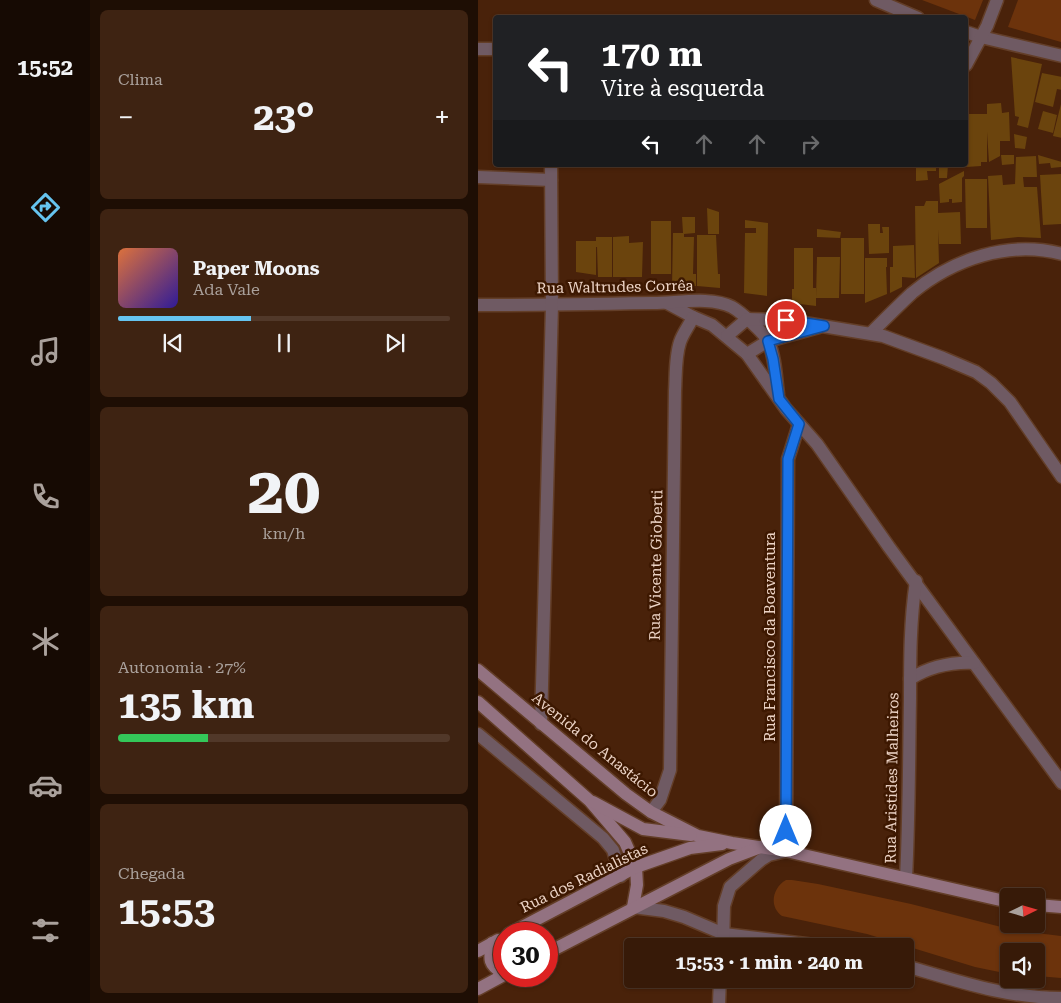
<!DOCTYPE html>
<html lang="pt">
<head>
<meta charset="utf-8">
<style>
  :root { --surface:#371a08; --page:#3e2312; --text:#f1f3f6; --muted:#aaa19c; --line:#513829; --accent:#66c4ef }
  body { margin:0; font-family:"Roboto Serif",serif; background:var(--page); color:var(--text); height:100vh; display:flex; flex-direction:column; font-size:19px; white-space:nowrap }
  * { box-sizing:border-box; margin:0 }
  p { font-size:16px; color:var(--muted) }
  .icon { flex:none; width:28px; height:28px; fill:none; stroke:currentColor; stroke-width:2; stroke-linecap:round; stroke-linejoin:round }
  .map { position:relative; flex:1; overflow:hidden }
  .drawer { display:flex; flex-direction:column; gap:10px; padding:10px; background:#1e0e04; width:388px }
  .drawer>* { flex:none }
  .banner { position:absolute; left:15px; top:15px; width:475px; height:152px; border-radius:5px; box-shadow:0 1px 4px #0004,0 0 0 1px var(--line); background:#202124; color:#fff; overflow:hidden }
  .needle { width:32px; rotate:85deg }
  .controls { position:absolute; left:522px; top:888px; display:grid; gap:10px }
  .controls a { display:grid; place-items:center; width:45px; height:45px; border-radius:5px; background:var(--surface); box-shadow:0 1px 4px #0004,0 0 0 1px var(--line); font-size:25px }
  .speed { position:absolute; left:15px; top:922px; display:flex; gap:10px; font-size:25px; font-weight:700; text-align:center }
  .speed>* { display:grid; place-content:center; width:65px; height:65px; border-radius:50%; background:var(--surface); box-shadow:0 1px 4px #0004,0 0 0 1px var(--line); line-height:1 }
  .speed .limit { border:8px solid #d22; background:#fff; color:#111 }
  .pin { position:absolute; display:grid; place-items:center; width:42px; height:42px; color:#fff; margin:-21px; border:2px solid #fff; border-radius:50%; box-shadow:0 1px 5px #0007 }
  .me { position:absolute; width:55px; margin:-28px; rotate:0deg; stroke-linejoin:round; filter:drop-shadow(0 0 4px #0008) }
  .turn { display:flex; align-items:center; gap:18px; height:105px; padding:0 25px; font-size:22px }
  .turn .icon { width:65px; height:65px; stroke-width:2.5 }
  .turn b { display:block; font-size:35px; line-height:42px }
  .lanes { display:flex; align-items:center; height:48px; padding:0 25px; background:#0003; justify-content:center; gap:25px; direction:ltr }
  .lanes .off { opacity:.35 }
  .big { font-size:38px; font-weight:700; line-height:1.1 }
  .drawer .card { flex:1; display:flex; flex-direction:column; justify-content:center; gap:8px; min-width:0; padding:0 18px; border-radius:8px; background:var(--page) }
  .drawer .dial { align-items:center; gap:0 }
  .dial b { font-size:65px; line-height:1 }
  .song { display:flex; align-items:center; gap:15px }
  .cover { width:60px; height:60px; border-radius:8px; background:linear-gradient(135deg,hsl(20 70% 55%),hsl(250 70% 35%)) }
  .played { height:5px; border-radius:2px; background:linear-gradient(90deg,var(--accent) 40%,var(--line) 40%) }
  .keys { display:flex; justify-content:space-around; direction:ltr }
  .heat { display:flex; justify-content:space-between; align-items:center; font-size:28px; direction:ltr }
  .charge { height:8px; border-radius:4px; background:linear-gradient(90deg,#34c759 27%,var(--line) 0) }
  .trip { position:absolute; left:146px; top:938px; width:290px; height:50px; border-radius:5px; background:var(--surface); box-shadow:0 1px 4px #0004,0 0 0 1px var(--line); font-weight:700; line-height:50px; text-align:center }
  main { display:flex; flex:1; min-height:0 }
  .menu { display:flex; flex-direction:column; width:90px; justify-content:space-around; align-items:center; background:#160a03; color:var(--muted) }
  .menu .icon { width:35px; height:35px }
  .menu .on { color:var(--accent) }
  .menu b { font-size:22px; color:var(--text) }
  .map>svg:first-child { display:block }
  .green { fill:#6c330c }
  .building { fill:#6b440d }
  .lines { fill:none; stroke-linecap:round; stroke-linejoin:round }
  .street-casing { stroke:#633e28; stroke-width:15 }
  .secondary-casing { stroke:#633e28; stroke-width:15 }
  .street { stroke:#6f5a63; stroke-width:12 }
  .secondary { stroke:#937281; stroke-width:12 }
  .route-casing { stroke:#114b97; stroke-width:12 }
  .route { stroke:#1a73e8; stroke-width:9 }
  .labels { text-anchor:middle; stroke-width:5; stroke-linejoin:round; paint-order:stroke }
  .street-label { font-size:15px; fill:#edd4c6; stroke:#3d1801 }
</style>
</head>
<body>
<main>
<nav class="menu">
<b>15:52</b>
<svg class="icon on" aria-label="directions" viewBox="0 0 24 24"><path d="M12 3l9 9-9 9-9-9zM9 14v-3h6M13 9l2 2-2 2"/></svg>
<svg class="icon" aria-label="music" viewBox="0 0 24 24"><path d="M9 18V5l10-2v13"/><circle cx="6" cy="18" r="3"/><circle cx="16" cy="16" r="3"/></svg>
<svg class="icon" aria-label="phone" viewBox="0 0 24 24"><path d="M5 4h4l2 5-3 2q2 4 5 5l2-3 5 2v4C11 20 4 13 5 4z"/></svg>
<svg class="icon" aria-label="climate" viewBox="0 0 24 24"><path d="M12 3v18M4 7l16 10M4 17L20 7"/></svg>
<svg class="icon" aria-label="car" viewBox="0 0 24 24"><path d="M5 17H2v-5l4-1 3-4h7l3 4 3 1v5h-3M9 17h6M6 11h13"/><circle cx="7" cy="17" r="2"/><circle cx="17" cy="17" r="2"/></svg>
<svg class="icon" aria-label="filters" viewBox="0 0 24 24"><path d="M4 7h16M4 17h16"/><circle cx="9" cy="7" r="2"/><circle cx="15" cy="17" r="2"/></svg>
</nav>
<section class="drawer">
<div class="card"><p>Clima</p>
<div class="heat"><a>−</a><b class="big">23°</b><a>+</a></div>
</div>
<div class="card">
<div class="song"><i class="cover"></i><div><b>Paper Moons</b><p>Ada Vale</p></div></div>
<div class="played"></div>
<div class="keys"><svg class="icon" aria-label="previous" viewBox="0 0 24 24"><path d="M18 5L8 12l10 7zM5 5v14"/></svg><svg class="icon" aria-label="pause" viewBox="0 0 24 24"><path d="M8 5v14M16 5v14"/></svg><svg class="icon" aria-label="next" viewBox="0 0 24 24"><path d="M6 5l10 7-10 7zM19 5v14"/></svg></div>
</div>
<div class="card dial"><b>20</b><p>km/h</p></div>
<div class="card"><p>Autonomia · 27%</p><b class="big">135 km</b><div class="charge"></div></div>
<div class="card"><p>Chegada</p><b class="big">15:53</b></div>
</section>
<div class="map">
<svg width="584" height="1003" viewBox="0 0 584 1003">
  <rect width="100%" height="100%" fill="#49220a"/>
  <g class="green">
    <path d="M444 0H505L497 20Z"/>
    <path d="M540 0H583V42L530 27Z"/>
    <path d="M308 880H314L340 884 433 904 535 930 583 936V978L559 976V951H531V974L497 967 389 934 304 916C291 907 294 888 308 880Z"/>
  </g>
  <g class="building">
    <path d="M533 57 564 64 550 128 539 125 541 117 537 116Z"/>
    <path d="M564 73 584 77V90L579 89 575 107 557 102Z"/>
    <path d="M523 103 524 113 531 112 532 141H522V156L511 162 509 132V162H503V166L488 167V114H509V104Z"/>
    <path d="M583 104H584V138L575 136Z"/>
    <path d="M565 111 579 115 575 133 560 129Z"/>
    <path d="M536 134 549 137 547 149 537 148Z"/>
    <path d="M523 155H536V164L524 165Z"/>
    <path d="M560 155 584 162V167L573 168 572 163 561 164Z"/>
    <path d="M558 156 559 177H545L546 187H559L563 238 540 237 513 240 510 176 524 175 525 185 537 184 538 157Z"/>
    <path d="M438 165H458V171H449L450 180 438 181Z"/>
    <path d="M461 165H470L469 178H461Z"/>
    <path d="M486 171V176L484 178V202L474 203V199H471V202L462 203 461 184Z"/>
    <path d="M583 174 584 224 565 225 562 175Z"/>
    <path d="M487 179H509V228H488Z"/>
    <path d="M448 201H460V213L482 212 483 244H461L460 230 461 263 438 278 437 206H446Z"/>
    <path d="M229 208 241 212V234H230Z"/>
    <path d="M204 217H217V233L206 234V237H216L215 274H218V286L194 287 195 233H205Z"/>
    <path d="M267 220 290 223 289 296 266 293 267 233H278V228H267Z"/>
    <rect x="173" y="221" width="20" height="53"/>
    <path d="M390 224H402V233H405L404 227H411V253L391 254Z"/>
    <path d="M339 229 363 232 362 238 339 237Z"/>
    <path d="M219 235H238L240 274H242V288L219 286Z"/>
    <path d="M151 236V243L165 242 164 277H152V266V277H135V237Z"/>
    <path d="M118 237H134V277H120L119 247H118V275L98 272V241H118Z"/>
    <rect x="363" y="238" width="23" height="56"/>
    <path d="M436 245 437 278 424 277V287L412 293V267H415V246Z"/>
    <path d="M316 248H335V288H338V306L314 303V289H316Z"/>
    <path d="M339 257H362L361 298H338Z"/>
    <path d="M387 258H409V267H408L409 294 387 303Z"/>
  </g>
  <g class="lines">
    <g class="street-casing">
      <g id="street">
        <path d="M398 0 440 18"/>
        <path d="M488 32 503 37 584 56"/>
        <path d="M0 49H18"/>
        <path d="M488 65 509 26 519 0"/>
        <path d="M0 177 73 180"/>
        <path d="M189 303 215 317 234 325 269 354 308 409 339 444 411 547 584 783"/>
        <path d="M0 305C58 305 117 304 175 303 199 303 233 296 254 307 263 312 286 333 290 341 297 355 298 379 300 394"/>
        <path d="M393 333C406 320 420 306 434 293 475 259 531 240 584 254"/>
        <path d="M249 336 269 319 308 320 405 336 465 358 498 372 513 383 532 402 584 477"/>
        <path d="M269 354 290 341 341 327"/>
        <path d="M432 679C451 667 473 662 496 663"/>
        <path d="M63 724 74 305 73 165"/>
        <path d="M0 734 125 838 135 850 143 876"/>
        <path d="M173 812 182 800 192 770 197 391C198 375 197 357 202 342 205 333 211 326 215 317"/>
        <path d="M428 878C431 819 431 759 432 699 432 660 432 621 438 581"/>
        <path d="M155 907 186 911 206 917 246 934 344 946"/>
        <path d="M245 946 246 906 252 887 283 860 291 855 308 851 310 459 321 424"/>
        <path d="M428 966C480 981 528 998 584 998"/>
        <path d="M241 1003 242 979"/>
      </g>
    </g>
    <g class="secondary-casing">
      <g id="secondary">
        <path d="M0 670 148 794 173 812 220 836 254 843 308 851 531 902"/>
        <path d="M0 702 112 801 147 842 158 867 159 885 155 907"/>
        <path d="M115 802 165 829 213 835"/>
        <path d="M559 905 584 907"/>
        <path d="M31 934 158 867 212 848 244 844"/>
        <path d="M14 943C11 959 10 965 26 974"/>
        <path d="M0 951 20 940"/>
        <path d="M69 953 251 859 283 847"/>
        <path d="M0 989 26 975"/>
      </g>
    </g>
    <use href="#street" class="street"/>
    <use href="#secondary" class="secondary"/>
  </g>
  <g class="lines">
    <g class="route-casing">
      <path id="route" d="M308 320 346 326 290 341 295 359 301 399 321 424 310 459 308 831"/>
    </g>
    <use href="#route" class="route"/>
  </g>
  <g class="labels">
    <g class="street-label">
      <text transform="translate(137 287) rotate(-1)" y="5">Rua Waltrudes Corrêa</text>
      <text transform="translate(178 565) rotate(-89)" y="5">Rua Vicente Gioberti</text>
      <text transform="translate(292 637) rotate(-90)" y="5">Rua Francisco da Boaventura</text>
      <text transform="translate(117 745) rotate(39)" y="5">Avenida do Anastácio</text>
      <text transform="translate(414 778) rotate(-89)" y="5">Rua Aristides Malheiros</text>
      <text transform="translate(106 878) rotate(-26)" y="5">Rua dos Radialistas</text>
    </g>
  </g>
</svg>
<div class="controls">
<a><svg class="needle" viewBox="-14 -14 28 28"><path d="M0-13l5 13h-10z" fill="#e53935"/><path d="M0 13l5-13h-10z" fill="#aaa19c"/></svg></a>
<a><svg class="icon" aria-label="sound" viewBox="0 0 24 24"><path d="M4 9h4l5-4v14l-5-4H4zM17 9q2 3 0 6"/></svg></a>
</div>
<div class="speed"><div class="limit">30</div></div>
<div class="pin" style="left:308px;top:320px;background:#d93025"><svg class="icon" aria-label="arrive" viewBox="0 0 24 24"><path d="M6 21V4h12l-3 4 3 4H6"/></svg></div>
<svg class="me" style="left:308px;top:831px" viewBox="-20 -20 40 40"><circle r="19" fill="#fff"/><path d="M0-13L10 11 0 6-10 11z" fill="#1a73e8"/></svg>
<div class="trip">15:53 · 1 min · 240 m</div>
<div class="banner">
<div class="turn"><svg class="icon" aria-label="left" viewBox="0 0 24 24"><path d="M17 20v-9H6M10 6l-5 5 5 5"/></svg><div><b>170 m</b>Vire à esquerda</div></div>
<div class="lanes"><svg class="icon" aria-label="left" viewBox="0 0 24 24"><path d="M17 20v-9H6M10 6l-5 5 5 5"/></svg><svg class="icon off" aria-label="ahead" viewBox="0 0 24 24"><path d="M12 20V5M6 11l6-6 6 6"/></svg><svg class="icon off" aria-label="ahead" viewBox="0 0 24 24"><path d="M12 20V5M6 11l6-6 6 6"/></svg><svg class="icon off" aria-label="right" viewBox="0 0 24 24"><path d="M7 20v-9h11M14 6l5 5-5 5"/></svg></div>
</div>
</div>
</main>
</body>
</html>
